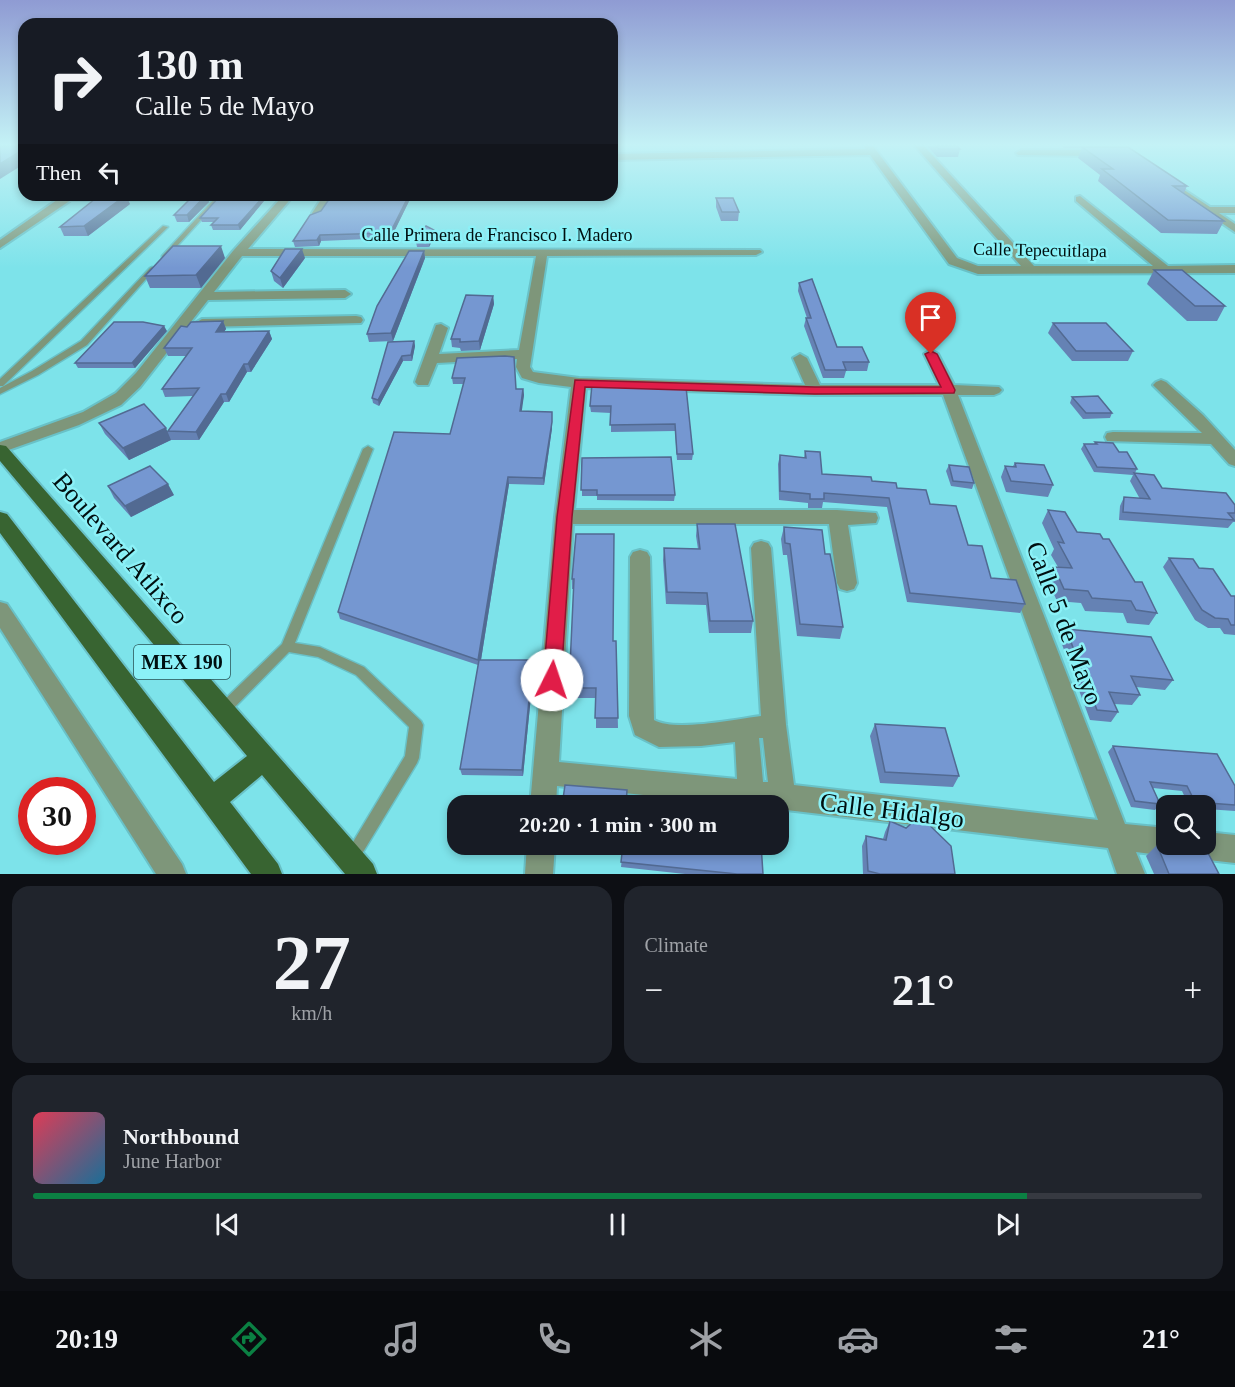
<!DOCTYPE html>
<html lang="en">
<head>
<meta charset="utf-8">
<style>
  :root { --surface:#171b24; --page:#20242c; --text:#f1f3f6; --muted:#9ea1a6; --line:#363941; --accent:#0b8043 }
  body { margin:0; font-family:Georgia,serif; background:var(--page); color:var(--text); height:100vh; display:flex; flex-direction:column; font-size:22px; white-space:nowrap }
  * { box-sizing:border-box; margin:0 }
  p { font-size:20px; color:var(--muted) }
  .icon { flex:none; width:33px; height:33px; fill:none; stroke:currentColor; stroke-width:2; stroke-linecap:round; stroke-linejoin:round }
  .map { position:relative; height:874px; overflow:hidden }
  .side { display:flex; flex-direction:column; gap:12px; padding:12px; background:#0d0f14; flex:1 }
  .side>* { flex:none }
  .top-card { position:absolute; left:18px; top:18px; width:600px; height:183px; border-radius:18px; box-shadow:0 3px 9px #0003; background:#171b24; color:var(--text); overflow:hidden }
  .controls { position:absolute; left:1156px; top:795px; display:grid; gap:12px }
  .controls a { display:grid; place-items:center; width:60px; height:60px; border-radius:12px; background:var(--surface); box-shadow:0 3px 9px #0003; font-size:30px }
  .speed { position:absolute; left:18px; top:777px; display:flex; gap:12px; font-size:30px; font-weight:700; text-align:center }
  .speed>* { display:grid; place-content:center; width:78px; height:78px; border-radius:50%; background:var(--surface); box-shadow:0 3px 9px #0003; line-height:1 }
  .speed .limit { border:9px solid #d22; background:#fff; color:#111 }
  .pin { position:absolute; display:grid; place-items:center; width:51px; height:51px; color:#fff; margin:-62px -26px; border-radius:50% 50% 50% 0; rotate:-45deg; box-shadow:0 0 6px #0007 }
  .pin .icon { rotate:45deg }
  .me { position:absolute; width:66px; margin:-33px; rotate:4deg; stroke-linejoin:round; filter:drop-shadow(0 0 4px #0008) }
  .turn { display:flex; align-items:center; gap:21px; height:126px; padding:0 18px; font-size:27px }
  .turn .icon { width:78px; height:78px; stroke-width:2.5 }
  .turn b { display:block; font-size:42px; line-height:51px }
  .then { display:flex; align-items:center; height:57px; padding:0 18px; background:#0003; gap:12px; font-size:22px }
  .big { font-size:45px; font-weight:700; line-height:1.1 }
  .side .tile { flex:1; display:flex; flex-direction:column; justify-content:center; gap:9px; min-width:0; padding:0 21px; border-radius:18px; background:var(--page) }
  .side .dial { align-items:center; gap:0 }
  .dial b { font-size:78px; line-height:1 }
  .song { display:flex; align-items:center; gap:18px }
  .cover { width:72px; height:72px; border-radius:9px; background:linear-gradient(135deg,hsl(350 70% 55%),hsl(200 70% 35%)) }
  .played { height:6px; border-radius:3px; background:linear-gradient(90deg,var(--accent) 85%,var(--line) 85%) }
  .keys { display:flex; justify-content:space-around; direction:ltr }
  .heat { display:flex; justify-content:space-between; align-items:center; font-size:33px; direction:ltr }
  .side .tiles { flex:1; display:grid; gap:12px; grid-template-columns:1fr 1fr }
  .tile:last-child { grid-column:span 2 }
  .trip { position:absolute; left:447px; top:795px; width:342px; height:60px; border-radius:18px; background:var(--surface); box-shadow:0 3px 9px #0003; font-weight:700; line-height:60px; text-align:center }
  .dock { display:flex; height:96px; justify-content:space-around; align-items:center; background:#090b0e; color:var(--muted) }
  .dock .icon { width:42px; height:42px }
  .dock .selected { color:var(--accent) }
  .dock b { font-size:27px; color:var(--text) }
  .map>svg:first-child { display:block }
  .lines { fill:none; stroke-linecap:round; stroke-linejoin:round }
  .service-casing { stroke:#69c1c7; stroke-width:3 }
  .minor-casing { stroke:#69c1c7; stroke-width:4 }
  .primary-casing { stroke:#69c1c7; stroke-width:4 }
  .service { fill:#7e967a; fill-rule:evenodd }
  .minor { fill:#7e967a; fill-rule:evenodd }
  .primary { fill:#386431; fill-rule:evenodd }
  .wall { fill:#6582b4 }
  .shaded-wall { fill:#526a92 }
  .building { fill:#7597d1; stroke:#526a92; stroke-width:1.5 }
  .route { fill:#e11d48; stroke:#92132f; stroke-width:1.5 }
  .labels { text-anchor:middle; stroke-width:5; stroke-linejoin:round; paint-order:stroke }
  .far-street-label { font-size:18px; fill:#000f10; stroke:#8bf1f7 }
  .shield { fill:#8bf1f7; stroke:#2a5355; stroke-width:1.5 }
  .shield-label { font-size:20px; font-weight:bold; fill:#000f10 }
  .near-street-label { font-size:26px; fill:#000f10; stroke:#8bf1f7 }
</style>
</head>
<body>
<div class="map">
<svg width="1235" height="874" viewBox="0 0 1235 874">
  <rect width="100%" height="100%" fill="#7de3ea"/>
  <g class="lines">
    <g class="service-casing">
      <g id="service">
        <path d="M217 196 222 197 166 258H162V256Z"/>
        <path d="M163 226 168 227 3 386H0V379Z"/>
        <path d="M152 267 155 269 154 270 87 345 38 375 0 394V388L32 371 81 341 150 268Z"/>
        <path d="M368 446 373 449 295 643 320 647 364 667 421 721 423 725 419 758 417 763 357 862 352 864 347 862 345 857 347 852 405 756 409 727 356 675 318 657 289 652 228 714 223 716 218 714 217 710 218 706 282 644 363 449Z"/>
      </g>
    </g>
    <g class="minor-casing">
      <g id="minor">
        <path d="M864 146H873L957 258 978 266H1021L915 146H924L1034 266H1153L1076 201V197L1080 196 1168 266 1235 265V273L978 274 949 264 870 155 612 160V154L866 149Z"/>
        <path d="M1021 150H1101L1106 153 1101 156 1018 155 1016 153Z"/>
        <path d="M1166 178 1210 207H1235V213H1219L1235 224V232L1163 183 1161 181Z"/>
        <path d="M64 195H294L248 249 760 250 762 252 756 255 547 256 530 367 533 372 579 378 805 385 793 358 800 354 807 358 820 385H939L924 354 931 350 938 354 954 385 999 387 1002 390 999 393 994 395H958L1125 824 1167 828V844H1206V832L1235 835V863L1190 858 1180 854 1178 848 1177 852 1167 856 1136 852 1145 874H1117L1108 848 778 809V806H749L557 786 556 806H530L555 517 571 387 539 383 522 378 516 367 517 359 437 363 428 385H418L415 382 436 325 441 324 448 328 439 354 519 350 536 256H242L214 292 345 290 351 294 345 298 208 300 140 387 121 405 79 425 0 453V442L83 412 116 393 136 373 233 251 280 199 71 200 0 248V240ZM586 388 815 395H943L1098 820 794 785 786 725 771 548 768 543 761 541 754 543 751 548 761 716C737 719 674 732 654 720L650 557 647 552 640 550 633 552 630 557 629 716 635 735 659 747 701 746 735 742 737 779 559 762 573 524H829L837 583 840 589 847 591 854 589 857 583 848 525 876 523 878 518 876 513 837 510H574ZM759 738H763L768 782H763Z"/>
        <path d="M324 195H334L321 215H313L312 213Z"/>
        <path d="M356 316 361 317 363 320 361 323 202 327 195 323 202 319Z"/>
        <path d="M1161 380 1166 382 1203 415 1235 450V466L1229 464 1211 444 1107 441 1105 437 1107 433 1113 432 1202 433 1156 388 1153 385 1156 382Z"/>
        <path d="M0 602 7 604 182 864 186 874H156L0 628Z"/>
        <path d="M527 844H555L553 874H525Z"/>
      </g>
    </g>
    <g class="primary-casing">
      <path id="primary" d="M0 445 6 446 373 864 377 874H345L262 775 230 802 278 864 282 874H251L0 533V512L7 514 214 782 247 756 0 461Z"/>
    </g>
    <use href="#service" class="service"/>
    <use href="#minor" class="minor"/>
    <use href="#primary" class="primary"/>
  </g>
  <g class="wall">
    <path d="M927 146H957L960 149 958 157H937Z"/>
    <path d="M1062 146H1110V147L1187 186 1184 193 1224 221 1217 234 1161 233 1098 181 1100 175 1078 158 1082 148H1064Z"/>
    <path d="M206 195 209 202 189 222H177L174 215Z"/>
    <path d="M332 195H412L391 238 321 241 319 246 295 247 293 241 321 211Z"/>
    <path d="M263 197 264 201 240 230H213L211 225 214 222H202L200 218Z"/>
    <path d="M716 198 739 212 738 221H721L716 207Z"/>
    <path d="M130 204 88 236H64L60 227Z"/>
    <path d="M435 235 429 247H417L416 242Z"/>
    <path d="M424 251 425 258 393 341 369 342 367 334Z"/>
    <path d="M225 258 201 288H150L145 276Z"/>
    <path d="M305 258 283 288 274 281 271 271Z"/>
    <path d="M1154 270 1225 306 1217 321H1187L1147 284Z"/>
    <path d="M799 283 837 347 869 362 867 371H846L844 378H823L804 326 806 318H807L798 291Z"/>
    <path d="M493 296 494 304 480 350 461 351 460 348 452 347 451 339Z"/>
    <path d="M223 321 226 329 224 332 269 331 272 339 251 372H247L229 402H224L199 440H171L129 460 105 434 99 423 168 431 193 396 165 397 162 389 186 356H168L164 348 187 327Z"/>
    <path d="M1053 323 1133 351 1128 361H1072L1048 333Z"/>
    <path d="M167 331 135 368H78L75 363Z"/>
    <path d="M414 341 415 346 412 361H403L379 406 373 403 372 398 388 342Z"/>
    <path d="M457 358 516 389H523L524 395 521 411 552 412V428L544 485 509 484 481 660 534 666 523 776 462 775 460 769 478 665 340 619 338 612 450 434 464 384H453L452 378Z"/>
    <path d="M686 387 693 454 692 460H677L675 431 611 432V413L591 412 590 406Z"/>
    <path d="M1072 397 1112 413 1110 418 1083 419 1070 403Z"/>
    <path d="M1095 442 1119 452 1137 469 1135 473 1162 488 1235 505V522H1233L1228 528 1119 520 1120 506 1124 497 1140 499 1130 481 1133 475 1094 472 1081 449 1084 444H1094Z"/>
    <path d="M805 451 822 474 872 481 897 488 930 504 968 545 991 578 1025 604 1020 613 907 602 887 507 823 502 822 508H808V503L779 500 778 464 780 455 804 458Z"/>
    <path d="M582 458 675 495 674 501 597 500V496H582Z"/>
    <path d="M1015 463 1053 485 1048 497 1006 492 1001 477 1005 466H1013Z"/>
    <path d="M949 465 974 483 972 489 951 486 946 471Z"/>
    <path d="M108 486 174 495 131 517 114 498Z"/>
    <path d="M1048 510 1077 532 1103 539 1157 613 1149 625 1127 623 1123 613 1085 611 1081 603 1057 601 1047 579 1054 567H1058L1051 555 1054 549 1042 523Z"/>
    <path d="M697 524 753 621 751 633H709L706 605 666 604 663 560 664 548 698 549 696 536Z"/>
    <path d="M784 527 825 554 843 627 840 639 797 636 787 555H783L781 539Z"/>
    <path d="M576 534 613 641H616L618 728H596V698H570L569 688 574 589H572V579Z"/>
    <path d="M1169 558 1199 568 1231 596H1235V635L1224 634 1220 628H1208L1195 620 1163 567Z"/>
    <path d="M1066 629 1173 680 1165 690 1136 687 1140 695 1132 705 1114 704 1118 712 1111 722 1090 720 1060 639Z"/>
    <path d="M875 724 959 776 953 787 880 783 870 736Z"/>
    <path d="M1113 746 1235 786V811L1206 809V806H1189L1182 791 1153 788 1160 804 1155 810 1131 807 1108 752Z"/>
    <path d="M890 821 955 874H863L862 846 866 836 883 839 885 832Z"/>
    <path d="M569 844H761L763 874H685L621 867 623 849Z"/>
    <path d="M1157 845 1219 874H1154L1146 856Z"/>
  </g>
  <g class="shaded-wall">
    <path d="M24 149V164L0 179V164Z"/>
    <path d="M126 195 130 204 88 236 84 226Z"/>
    <path d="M206 195 209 202 189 222 187 215Z"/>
    <path d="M409 195H412L391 238 390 233Z"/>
    <path d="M263 197 264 201 240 230 238 225Z"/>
    <path d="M434 230 435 235 429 247V242Z"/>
    <path d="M320 235 321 241 319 246 317 240Z"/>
    <path d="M221 246 225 258 201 288 196 275Z"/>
    <path d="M302 249 305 258 283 288 280 278Z"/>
    <path d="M424 251 425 258 393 341 391 333Z"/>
    <path d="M493 296 494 304 480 350 479 341Z"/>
    <path d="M223 321 226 329 219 339 216 332Z"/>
    <path d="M164 326 167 331 135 368 132 363Z"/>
    <path d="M269 331 272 339 251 372 248 364Z"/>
    <path d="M414 341 415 346 412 361 411 355Z"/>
    <path d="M402 356 403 361 379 406 378 400Z"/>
    <path d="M244 364 247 372 229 402 226 394Z"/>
    <path d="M523 389 524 395 521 417 520 411Z"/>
    <path d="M221 394 224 402 199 440 196 432Z"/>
    <path d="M552 412V428L544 485 543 478Z"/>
    <path d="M166 428 171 440 129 460 123 448Z"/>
    <path d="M508 477 509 484 480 666 478 660Z"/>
    <path d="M168 484 174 495 131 517 125 506Z"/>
    <path d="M533 660 534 666 523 776 522 770Z"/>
  </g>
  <g class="building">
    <path d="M0 146H24V149L0 164Z"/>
    <path d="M936 146H957L960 149H939Z"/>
    <path d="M1082 147H1128L1187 186H1173L1224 221 1168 220 1102 169H1113Z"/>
    <path d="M100 195H126L84 226 60 227Z"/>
    <path d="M194 195H206L187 215H174Z"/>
    <path d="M332 195H409L390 233 320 235 317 240 293 241 310 215 321 211Z"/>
    <path d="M219 197H263L238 225H211L218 218H200Z"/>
    <path d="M716 198H733L739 212H722Z"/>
    <path d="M426 226 434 230 429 242H416Z"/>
    <path d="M173 246H221L196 275 145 276Z"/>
    <path d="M285 249H302L280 278 271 271Z"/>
    <path d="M409 251H424L391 333 367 334 377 306Z"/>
    <path d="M1154 270H1182L1225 306H1195Z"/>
    <path d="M812 279 837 347H862L869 362H843L846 370H825L806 318H811L799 283Z"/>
    <path d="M466 295 493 296 479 341 460 342V339H451Z"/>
    <path d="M223 321 216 332 269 331 248 364H244L226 394H221L196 432 168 431 199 388 162 389 192 348H164L181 326 187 327 191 322Z"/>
    <path d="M114 322H143L164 326 132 363H75Z"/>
    <path d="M1053 323H1106L1133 351H1076Z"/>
    <path d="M414 341 411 355 402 356 378 400 372 398 388 342Z"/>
    <path d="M505 356 514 357 516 389H523L520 411 552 412V422L543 478 508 477 478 660 338 612 394 432 450 434 465 378H452L457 358Z"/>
    <path d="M592 384 686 387 693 454H677L675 424 610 425 611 406H590Z"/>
    <path d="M1098 396 1112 413H1086L1072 397Z"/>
    <path d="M144 404 166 428 123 448 99 423Z"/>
    <path d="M1095 442 1113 443 1119 452H1127L1137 469 1097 467 1084 444H1097Z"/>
    <path d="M805 451 820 452 822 474 871 477 872 481 896 483 897 488 926 490 930 504 956 506 968 545 982 546 991 578 1016 580 1025 604 910 593 889 498 824 493V499H810V494L780 491V455L806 458Z"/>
    <path d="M671 457 675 495H597V490H581L582 458Z"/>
    <path d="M1015 463 1044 465 1053 485 1011 481 1005 466 1016 467Z"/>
    <path d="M949 465 969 467 974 483 953 481Z"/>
    <path d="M150 466 168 484 125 506 108 486Z"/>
    <path d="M1134 473 1154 475 1162 488 1226 493 1235 505V513H1228L1234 520 1123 512 1124 497 1150 499Z"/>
    <path d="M1048 510 1065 512 1077 532 1100 534 1103 539H1109L1135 582H1142L1157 613 1136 610 1131 601 1092 598 1088 591 1064 589 1054 567 1072 568 1058 542 1064 543Z"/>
    <path d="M697 524H735L753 621H710L707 593 667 592 664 548 700 549Z"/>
    <path d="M784 527 822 530 825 554H830L835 579 843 627 800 624 790 544 785 543Z"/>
    <path d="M576 534H614L613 641H616L618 718H595L596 688H569L574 579H572Z"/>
    <path d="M1169 558 1193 559 1199 568 1213 569 1231 596H1235V625H1231L1228 619 1215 618 1202 610Z"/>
    <path d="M1066 629 1151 637 1173 680 1131 676 1140 695 1109 692 1118 712 1097 710Z"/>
    <path d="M479 660H533L522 770 460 769Z"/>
    <path d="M875 724 945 728 959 776 885 772Z"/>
    <path d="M1113 746 1217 754 1235 786V805L1195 802 1187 786 1150 782 1160 804 1135 801Z"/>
    <path d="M565 785 627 790 626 806H562Z"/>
    <path d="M684 796 753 806H683Z"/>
    <path d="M920 816 951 846 955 874H880L868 871 866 836 886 840 890 821 906 828Z"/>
    <path d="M623 844H761L763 874H737L621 862Z"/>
    <path d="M1186 844H1191L1207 851 1219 874H1169L1157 845 1178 848Z"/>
  </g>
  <linearGradient id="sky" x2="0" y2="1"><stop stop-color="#8f9bd3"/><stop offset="0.54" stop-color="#c4f2f6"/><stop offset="1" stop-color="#c4f2f6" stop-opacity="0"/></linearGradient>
  <rect width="1235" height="268" fill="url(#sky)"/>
  <path class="route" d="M931 351 937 354 955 390 954 393 815 394 585 387 572 517 561 680 559 686 552 688 545 686 543 680 557 517 575 380 815 387H941L925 354Z"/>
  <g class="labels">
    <g class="far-street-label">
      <text x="497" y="241">Calle Primera de Francisco I. Madero</text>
      <text transform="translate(1040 250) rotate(1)" y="6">Calle Tepecuitlapa</text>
    </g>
    <rect class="shield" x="134" y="645" width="96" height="34" rx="4.5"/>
    <g class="shield-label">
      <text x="182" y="669">MEX 190</text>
    </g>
    <g class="near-street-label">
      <text transform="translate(121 548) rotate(49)" y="9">Boulevard Atlixco</text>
      <text transform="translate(1065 623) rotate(69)" y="9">Calle 5 de Mayo</text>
      <text transform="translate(892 810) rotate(7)" y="9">Calle Hidalgo</text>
    </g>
  </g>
</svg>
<div class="controls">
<a><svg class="icon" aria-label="search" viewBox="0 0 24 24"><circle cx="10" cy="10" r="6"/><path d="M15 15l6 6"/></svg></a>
</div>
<div class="speed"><div class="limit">30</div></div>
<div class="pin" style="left:931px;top:354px;background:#d93025"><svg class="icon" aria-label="arrive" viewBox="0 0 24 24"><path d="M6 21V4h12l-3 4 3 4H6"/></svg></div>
<svg class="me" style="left:552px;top:680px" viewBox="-20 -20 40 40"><circle r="19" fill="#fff"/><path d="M0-13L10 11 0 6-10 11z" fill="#e11d48"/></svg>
<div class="trip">20:20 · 1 min · 300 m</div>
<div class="top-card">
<div class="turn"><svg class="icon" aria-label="right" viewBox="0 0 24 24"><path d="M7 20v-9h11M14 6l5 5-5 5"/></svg><div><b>130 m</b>Calle 5 de Mayo</div></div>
<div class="then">Then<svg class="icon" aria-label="left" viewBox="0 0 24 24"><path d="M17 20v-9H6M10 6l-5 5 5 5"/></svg></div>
</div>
</div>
<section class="side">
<div class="tiles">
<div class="tile dial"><b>27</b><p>km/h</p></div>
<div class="tile"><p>Climate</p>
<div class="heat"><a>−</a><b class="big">21°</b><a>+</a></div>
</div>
<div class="tile">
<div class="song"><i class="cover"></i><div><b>Northbound</b><p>June Harbor</p></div></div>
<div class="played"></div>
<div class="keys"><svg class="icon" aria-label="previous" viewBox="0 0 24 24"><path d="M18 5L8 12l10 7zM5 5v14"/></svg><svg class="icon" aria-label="pause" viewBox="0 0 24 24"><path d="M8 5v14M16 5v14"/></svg><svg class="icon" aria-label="next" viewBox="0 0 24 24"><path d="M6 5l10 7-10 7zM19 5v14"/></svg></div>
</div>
</div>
</section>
<nav class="dock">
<b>20:19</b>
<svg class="icon selected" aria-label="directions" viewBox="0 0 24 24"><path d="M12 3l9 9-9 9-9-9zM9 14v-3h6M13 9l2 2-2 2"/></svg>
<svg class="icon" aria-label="music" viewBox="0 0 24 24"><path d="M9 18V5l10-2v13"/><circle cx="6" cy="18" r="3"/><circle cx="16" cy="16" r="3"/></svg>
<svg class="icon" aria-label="phone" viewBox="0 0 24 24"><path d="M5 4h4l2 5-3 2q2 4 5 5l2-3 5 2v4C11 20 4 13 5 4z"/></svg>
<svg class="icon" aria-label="climate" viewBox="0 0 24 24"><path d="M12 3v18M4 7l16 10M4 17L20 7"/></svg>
<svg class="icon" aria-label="car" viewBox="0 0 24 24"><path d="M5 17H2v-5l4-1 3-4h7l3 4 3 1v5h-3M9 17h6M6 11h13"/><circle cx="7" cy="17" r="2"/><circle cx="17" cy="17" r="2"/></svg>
<svg class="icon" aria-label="filters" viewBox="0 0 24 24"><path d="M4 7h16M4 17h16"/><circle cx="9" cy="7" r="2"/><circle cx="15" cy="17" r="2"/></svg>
<b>21°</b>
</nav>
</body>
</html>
